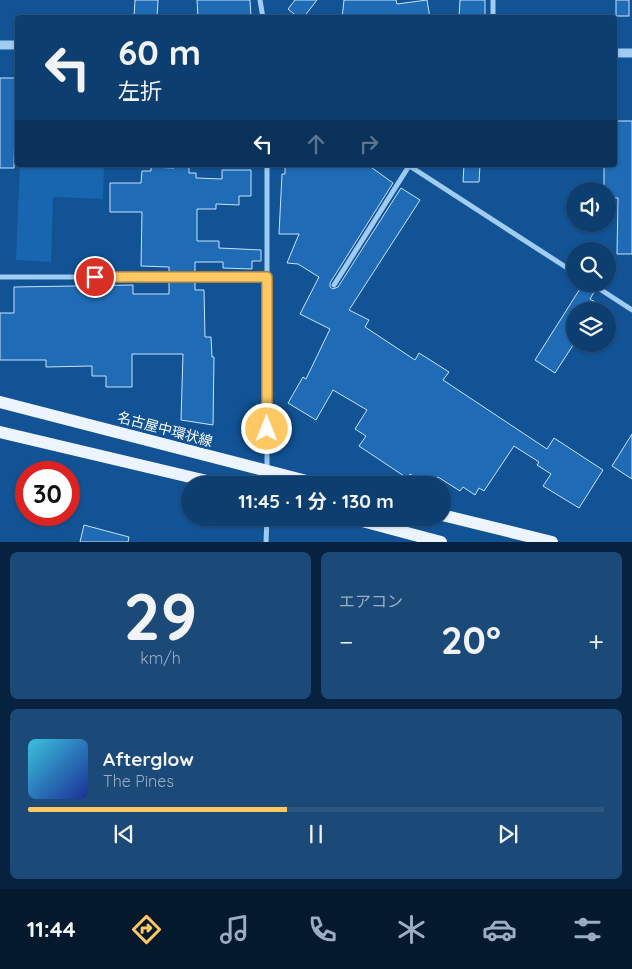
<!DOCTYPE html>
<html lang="ja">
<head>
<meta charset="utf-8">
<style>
  :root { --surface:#0d3e70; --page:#1b4978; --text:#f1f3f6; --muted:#9aaec3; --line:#2d5783; --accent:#ffc862 }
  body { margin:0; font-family:Quicksand,"Noto Sans JP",sans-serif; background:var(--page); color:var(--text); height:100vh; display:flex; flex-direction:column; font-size:19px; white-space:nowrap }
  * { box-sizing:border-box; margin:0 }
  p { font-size:16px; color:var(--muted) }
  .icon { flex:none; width:28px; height:28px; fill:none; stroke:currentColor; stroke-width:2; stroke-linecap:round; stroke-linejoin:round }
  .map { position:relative; height:542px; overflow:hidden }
  .details { display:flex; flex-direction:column; gap:10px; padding:10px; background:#07223e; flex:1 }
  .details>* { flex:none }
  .guide { position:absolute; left:15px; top:15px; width:602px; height:152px; border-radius:5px; box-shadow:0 1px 4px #0004,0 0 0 1px var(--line); background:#0d3e70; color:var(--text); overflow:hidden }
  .buttons { position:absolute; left:566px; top:182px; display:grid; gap:10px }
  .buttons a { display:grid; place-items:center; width:50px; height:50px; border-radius:50%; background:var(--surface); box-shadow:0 1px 4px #0004,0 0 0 1px var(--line); font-size:25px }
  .speed { position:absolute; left:15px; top:461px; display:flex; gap:10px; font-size:25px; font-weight:700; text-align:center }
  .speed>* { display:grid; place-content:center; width:65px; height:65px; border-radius:50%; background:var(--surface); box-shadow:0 1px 4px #0004,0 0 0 1px var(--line); line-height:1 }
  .speed .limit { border:8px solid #d22; background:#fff; color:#111 }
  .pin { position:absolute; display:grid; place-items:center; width:42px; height:42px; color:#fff; margin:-21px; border:2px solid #fff; border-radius:50%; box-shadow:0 1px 5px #0007 }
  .me { position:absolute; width:55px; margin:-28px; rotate:0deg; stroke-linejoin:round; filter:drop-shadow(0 0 4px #0008) }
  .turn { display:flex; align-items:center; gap:18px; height:105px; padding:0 20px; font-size:22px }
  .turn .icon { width:65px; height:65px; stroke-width:2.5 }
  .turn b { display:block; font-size:35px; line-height:42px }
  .lanes { display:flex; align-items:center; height:48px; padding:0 20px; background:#0003; justify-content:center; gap:25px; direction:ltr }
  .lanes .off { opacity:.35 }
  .big { font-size:38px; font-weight:700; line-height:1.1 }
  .details .widget { flex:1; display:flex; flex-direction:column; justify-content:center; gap:8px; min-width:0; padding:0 18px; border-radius:8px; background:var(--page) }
  .details .dial { align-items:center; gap:0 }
  .dial b { font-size:65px; line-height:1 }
  .song { display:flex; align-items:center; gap:15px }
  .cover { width:60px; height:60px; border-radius:8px; background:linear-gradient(135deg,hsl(190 70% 55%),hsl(230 70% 35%)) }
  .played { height:5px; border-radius:2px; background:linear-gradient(90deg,var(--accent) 45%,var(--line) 45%) }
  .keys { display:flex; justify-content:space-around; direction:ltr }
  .heat { display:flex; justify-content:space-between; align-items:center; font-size:28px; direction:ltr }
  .details .tiles { flex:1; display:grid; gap:10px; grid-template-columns:1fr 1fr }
  .widget:last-child { grid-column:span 2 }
  .trip { position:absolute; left:181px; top:476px; width:270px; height:50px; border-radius:25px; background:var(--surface); box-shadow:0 1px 4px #0004,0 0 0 1px var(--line); font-weight:700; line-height:50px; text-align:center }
  .tab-bar { display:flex; height:80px; justify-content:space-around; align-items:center; background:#05192d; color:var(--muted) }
  .tab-bar .icon { width:35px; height:35px }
  .tab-bar .on { color:var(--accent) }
  .tab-bar b { font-size:22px; color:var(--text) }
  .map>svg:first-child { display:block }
  .green { fill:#1966b0 }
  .building { fill:#1f6bb5; stroke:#c8e3fd }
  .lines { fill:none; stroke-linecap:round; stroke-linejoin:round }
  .minor { stroke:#a0cbf3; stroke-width:5 }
  .tertiary { stroke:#a0cbf3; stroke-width:9 }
  .primary { stroke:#ecf5ff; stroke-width:12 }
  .route-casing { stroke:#a68240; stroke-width:12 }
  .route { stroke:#ffc862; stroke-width:9 }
  .labels { text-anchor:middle; stroke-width:5; stroke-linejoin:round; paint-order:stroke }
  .street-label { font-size:14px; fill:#fff; stroke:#115395 }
</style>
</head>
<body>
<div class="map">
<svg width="632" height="542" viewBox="0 0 632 542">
  <rect width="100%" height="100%" fill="#115395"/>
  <path class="green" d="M20 165H104L103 199 53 197 51 262 16 260Z"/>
  <g class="building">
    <path d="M135 0H158L157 18 134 17Z"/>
    <path d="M197 0H250L251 18H198Z"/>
    <path d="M295 0H317L303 18H299L288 9Z"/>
    <path d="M344 0H396L397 4 427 0 430 18H342Z"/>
    <path d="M460 0H485V18H459Z"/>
    <rect x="616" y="0" width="13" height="16"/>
    <path d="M0 78H18V125H15L14 168H0Z"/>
    <path d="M615 121H632V254H617L618 198H608V191H604V165H615Z"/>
    <path d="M285 165H368L393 183 330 283V287L333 289 338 287 401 188 420 200 349 310 369 320 365 327 415 360 419 353 449 372 443 380 547 449 554 438 603 470 579 508 543 486 551 474 537 465 539 462 514 446 484 491 479 488 475 495 463 487 460 491 438 477 433 484 424 479 423 482 410 474 407 478 359 446 366 436 355 429 367 410 333 390 316 420 288 403 303 377 306 379 330 329 300 314 319 277 298 264 287 263 299 234H279L282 174H285Z"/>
    <path d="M464 165H480L479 182H463Z"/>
    <path d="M174 166 189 167V173H196V178L222 179V170H251V196H239V205L216 204V209H197V241H219V248L261 250V261H252V269L223 268V262H195V273H169V267L141 266 142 212H110V183H141L142 171H151V167L174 168Z"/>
    <path d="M169 281H195V290H204L205 337H211L212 357H214L213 425 181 420 183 354H132V387H106V376H92V366L46 367V360H0V313H14V287L133 285V294H169Z"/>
    <path d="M583 284 594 292 590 299 595 302 589 311H575V342L555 373 535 360Z"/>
    <path d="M632 434V479L612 466Z"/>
    <path d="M84 525 129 537 128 542H80Z"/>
  </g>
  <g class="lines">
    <g class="minor">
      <path d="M260 0 263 18"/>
      <path d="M493 18V0"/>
      <path d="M267 165V485"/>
      <path d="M408 165 575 273"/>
      <path d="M0 277H267"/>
      <path d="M592 284 632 310"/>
      <path d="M334 285 409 166"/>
      <path d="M266 542 267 518"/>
    </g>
    <g class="tertiary">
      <path d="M0 45H18"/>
      <path d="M615 53H632"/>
    </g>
    <g class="primary">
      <path d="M0 402 322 485"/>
      <path d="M0 432 224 485"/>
      <path d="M442 515 552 542"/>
      <path d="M351 518 441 542"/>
    </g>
  </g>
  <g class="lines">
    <g class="route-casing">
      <path id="route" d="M95 277H267V429"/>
    </g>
    <use href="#route" class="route"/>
  </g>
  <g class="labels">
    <g class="street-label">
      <text transform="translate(165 429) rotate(15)" y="5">名古屋中環状線</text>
    </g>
  </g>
</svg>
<div class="buttons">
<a><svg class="icon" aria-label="sound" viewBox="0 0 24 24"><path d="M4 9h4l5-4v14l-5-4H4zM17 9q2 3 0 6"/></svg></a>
<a><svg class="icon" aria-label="search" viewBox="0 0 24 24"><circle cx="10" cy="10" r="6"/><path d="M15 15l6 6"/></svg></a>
<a><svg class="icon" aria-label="layers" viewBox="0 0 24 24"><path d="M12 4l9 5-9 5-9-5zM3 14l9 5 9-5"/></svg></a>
</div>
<div class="speed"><div class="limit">30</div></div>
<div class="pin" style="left:95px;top:277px;background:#d93025"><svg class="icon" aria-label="arrive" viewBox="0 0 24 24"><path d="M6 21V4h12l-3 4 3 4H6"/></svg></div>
<svg class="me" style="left:267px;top:429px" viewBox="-20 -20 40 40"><circle r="17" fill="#ffc862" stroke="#fff" stroke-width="3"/><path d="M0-11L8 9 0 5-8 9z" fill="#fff"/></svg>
<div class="trip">11:45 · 1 分 · 130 m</div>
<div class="guide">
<div class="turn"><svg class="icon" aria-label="left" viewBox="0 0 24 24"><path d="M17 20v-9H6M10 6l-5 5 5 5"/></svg><div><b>60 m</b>左折</div></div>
<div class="lanes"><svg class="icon" aria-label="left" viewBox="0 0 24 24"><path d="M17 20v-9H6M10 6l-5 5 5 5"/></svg><svg class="icon off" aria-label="ahead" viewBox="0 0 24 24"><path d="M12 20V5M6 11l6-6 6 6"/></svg><svg class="icon off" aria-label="right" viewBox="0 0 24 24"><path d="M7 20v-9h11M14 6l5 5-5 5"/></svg></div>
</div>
</div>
<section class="details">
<div class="tiles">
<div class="widget dial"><b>29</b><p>km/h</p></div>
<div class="widget"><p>エアコン</p>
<div class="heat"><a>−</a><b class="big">20°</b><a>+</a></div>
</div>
<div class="widget">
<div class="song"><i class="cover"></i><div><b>Afterglow</b><p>The Pines</p></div></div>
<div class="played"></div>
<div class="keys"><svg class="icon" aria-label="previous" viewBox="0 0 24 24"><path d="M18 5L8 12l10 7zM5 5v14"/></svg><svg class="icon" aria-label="pause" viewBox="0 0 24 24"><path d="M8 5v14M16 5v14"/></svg><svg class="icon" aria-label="next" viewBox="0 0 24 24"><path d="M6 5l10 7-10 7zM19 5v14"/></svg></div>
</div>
</div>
</section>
<nav class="tab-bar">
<b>11:44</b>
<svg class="icon on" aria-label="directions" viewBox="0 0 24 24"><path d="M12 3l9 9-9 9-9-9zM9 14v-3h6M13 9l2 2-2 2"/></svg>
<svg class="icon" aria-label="music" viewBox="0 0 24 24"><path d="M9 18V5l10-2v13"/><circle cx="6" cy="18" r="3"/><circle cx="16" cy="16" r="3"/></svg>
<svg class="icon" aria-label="phone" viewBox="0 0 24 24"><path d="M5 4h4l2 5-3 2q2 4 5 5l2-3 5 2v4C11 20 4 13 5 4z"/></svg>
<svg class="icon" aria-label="climate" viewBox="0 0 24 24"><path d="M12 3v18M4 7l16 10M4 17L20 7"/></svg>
<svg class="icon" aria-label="car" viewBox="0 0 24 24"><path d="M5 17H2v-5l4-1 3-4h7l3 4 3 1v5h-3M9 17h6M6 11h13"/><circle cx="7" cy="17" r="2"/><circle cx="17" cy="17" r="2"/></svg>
<svg class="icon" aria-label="filters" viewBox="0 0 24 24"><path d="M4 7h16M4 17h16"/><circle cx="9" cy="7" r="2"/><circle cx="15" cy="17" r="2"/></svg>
</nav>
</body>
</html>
